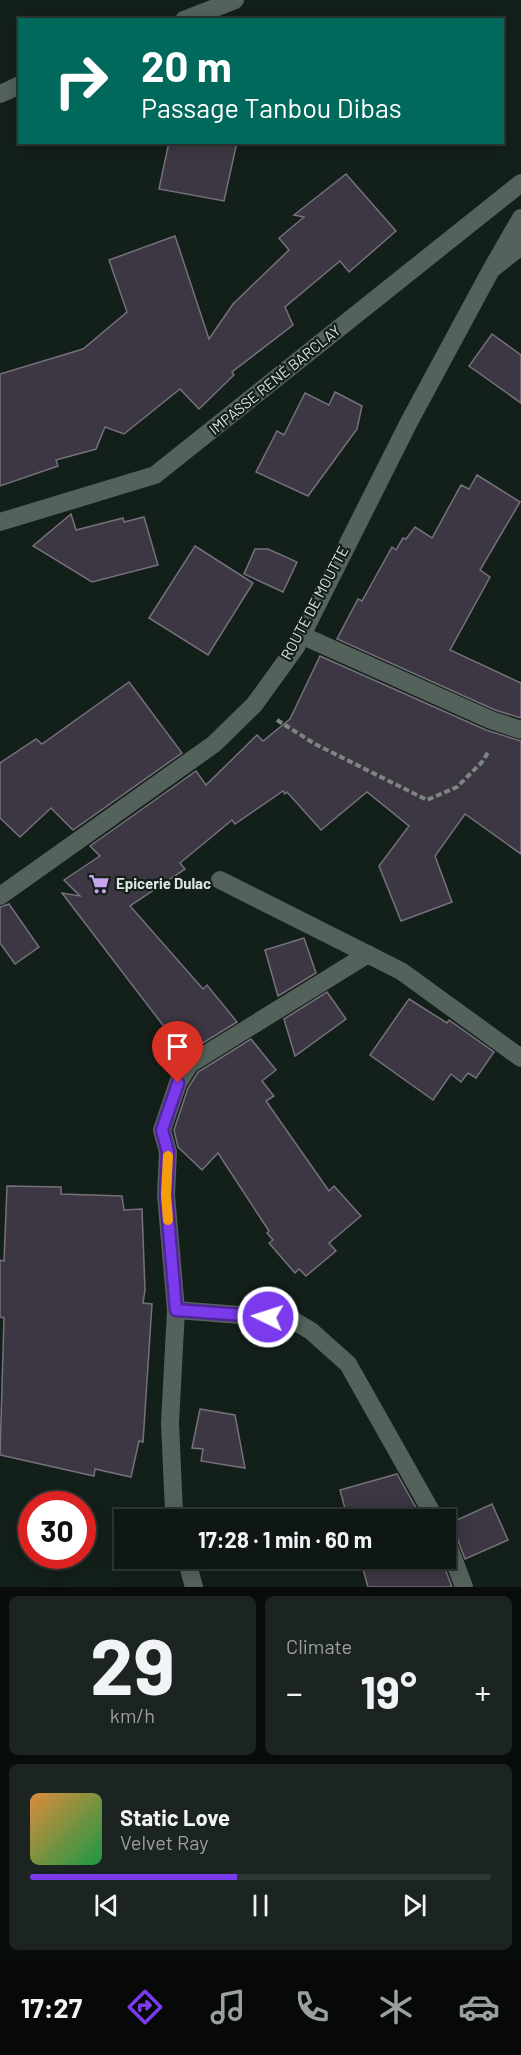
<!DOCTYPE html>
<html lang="en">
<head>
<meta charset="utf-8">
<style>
  :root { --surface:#0e1713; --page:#1c2421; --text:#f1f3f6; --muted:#9b9fa0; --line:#2e3633; --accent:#7c3aed }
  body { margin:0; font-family:Barlow,sans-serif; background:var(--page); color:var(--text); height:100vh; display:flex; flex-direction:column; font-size:22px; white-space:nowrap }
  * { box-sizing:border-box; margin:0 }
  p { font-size:20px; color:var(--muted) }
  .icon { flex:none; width:33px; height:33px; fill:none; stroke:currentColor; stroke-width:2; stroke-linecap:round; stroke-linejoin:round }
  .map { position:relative; height:1587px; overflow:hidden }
  .sheet { display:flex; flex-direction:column; gap:9px; padding:9px; background:#080d0a; flex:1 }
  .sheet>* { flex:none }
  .banner { position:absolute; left:18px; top:18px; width:486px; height:126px; border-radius:0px; box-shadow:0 3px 15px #0003,0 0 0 2px var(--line); background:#00695c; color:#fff; overflow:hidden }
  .speed { position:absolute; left:18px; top:1491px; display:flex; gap:12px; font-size:30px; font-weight:700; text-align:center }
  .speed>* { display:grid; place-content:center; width:78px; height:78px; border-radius:50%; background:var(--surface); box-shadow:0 3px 15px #0003,0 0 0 2px var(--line); line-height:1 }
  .speed .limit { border:9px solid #d22; background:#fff; color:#111 }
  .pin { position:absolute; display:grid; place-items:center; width:51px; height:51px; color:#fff; margin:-62px -26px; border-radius:50% 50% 50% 0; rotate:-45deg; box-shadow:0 0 6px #0007 }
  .pin .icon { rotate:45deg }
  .me { position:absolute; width:66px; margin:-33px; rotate:274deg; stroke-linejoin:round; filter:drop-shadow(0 0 4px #0008) }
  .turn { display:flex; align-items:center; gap:21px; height:126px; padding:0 24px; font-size:27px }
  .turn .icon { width:78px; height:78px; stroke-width:2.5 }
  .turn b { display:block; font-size:42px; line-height:51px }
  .big { font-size:45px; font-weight:700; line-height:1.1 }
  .sheet .tile { flex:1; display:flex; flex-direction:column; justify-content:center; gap:9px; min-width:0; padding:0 21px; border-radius:9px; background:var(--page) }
  .sheet .dial { align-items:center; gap:0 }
  .dial b { font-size:78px; line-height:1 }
  .song { display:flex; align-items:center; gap:18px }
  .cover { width:72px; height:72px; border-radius:9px; background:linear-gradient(135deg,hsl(30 70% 55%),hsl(140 70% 35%)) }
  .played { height:6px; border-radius:3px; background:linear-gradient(90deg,var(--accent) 45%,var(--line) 45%) }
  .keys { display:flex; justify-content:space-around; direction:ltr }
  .heat { display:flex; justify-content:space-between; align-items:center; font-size:33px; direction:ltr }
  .sheet .tiles { flex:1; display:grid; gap:9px; grid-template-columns:1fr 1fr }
  .tile:last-child { grid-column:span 2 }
  .trip { position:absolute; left:114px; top:1509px; width:342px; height:60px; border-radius:0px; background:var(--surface); box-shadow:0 3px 15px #0003,0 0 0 2px var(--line); font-weight:700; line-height:60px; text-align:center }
  .tabs { display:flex; height:96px; justify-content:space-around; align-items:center; background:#060908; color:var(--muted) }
  .tabs .icon { width:42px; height:42px }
  .tabs .current { color:var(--accent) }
  .tabs b { font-size:27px; color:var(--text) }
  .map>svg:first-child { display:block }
  .building { fill:#3c3742; stroke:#76707d; stroke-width:1.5 }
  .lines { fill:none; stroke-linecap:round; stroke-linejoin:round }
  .path { stroke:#7c8681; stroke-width:4; stroke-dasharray:6 3; stroke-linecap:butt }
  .street { stroke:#54625b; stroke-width:18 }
  .secondary { stroke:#54625b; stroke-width:18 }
  .route-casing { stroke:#51269a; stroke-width:15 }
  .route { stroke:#7c3aed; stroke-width:10 }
  .slow { stroke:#f59e0b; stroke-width:10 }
  .labels { text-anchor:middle; stroke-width:4.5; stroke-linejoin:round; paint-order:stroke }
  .street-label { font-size:15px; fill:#dbe4df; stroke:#131f19 }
  .poi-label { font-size:15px; font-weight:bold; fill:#dbe4df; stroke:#131f19; text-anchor:start }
</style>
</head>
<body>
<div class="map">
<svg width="521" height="1587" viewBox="0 0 521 1587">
  <rect width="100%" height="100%" fill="#131f19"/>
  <g class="building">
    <path d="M169 142H237L224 201 159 189Z"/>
    <path d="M346 174 396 231 349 272 340 261 285 307 293 325 232 372 234 375 199 409 180 389 124 434 105 427 96 449 56 460 58 466 0 486V374L83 349 127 312 109 260 175 236 209 339 233 304 289 250 279 238 304 217 294 215Z"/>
    <path d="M492 334 521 355V403L469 366Z"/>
    <path d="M335 392 362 406 357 429 308 496 256 472 277 431 284 435 305 393 329 405Z"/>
    <path d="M477 475 520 502 480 570 490 577 450 650 521 683V718L495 710 337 639 358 599 362 601 392 547 396 550 403 538 406 539 415 527 432 538 461 485 469 489Z"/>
    <path d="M71 514 76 530 123 518 124 522 144 517 158 565 92 582 33 546Z"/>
    <path d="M195 546 253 583 208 655 149 618Z"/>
    <path d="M255 549H268L297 562 283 592 244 574Z"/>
    <path d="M320 656 486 730 521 741V854L465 814 435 856 452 902 401 921 379 866 409 826 367 792 321 830 287 792 285 794 283 791 235 824 232 820 180 863 185 869 130 906 203 989 207 985 237 1022 185 1054 62 893 80 896 64 880 100 856 90 846 196 771 206 785 257 735 263 741 290 719Z"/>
    <path d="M129 682 182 753 73 830 51 808 20 837 0 818V763L36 739 42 744Z"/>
    <path d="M9 904 39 947 15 964 0 943V907Z"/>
    <path d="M304 938 316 973 278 996 265 950Z"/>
    <path d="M327 992 346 1019 295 1056 284 1019Z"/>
    <path d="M409 999 447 1023 449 1020 494 1052 476 1078 468 1073 461 1082 451 1074 433 1100 370 1055Z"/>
    <path d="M251 1039 276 1070 262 1081 274 1096 266 1101 329 1191 334 1186 361 1216 329 1243 336 1251 306 1276 299 1269 295 1273 269 1243 273 1240 267 1233 269 1231 218 1153 202 1170 178 1147 174 1130 188 1088 198 1072Z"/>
    <path d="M7 1186 61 1187V1194L122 1196 124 1210 142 1209 145 1290 143 1303 152 1304 143 1442 139 1441 131 1477 95 1469 94 1476 0 1455 4 1318 0 1317V1260L4 1261Z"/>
    <path d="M200 1409 235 1415 245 1468 201 1461 203 1449 192 1448Z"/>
    <path d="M397 1474 423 1520H348L340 1490Z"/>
    <path d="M492 1504 508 1540 465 1559 456 1535 453 1530 446 1528V1525Z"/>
    <path d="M360 1558H441L452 1587H368Z"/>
  </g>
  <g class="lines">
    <path class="path" d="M277 720 315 744 427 800 457 787 482 762 489 751"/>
    <g class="street">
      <path d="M184 20 235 0"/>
      <path d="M0 94 20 85"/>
      <path d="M492 269 521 246"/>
      <path d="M0 522 155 475 521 183"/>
      <path d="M301 635 491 720 521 730"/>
      <path d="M220 880 401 971 521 1058"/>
      <path d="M176 1310 291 1319 311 1331 348 1364 436 1520"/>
      <path d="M176 1520 174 1512 170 1423 176 1310 166 1195 168 1152 162 1130 178 1083 190 1064 368 954"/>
      <path d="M446 1539 464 1587"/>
      <path d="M186 1558 194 1587"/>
    </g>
    <path class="secondary" d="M0 896 214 744 254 705 296 647 409 422 491 270 521 218"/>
  </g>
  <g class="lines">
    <g class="route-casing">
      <path id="route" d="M178 1083 162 1130 168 1152 166 1195 176 1310 268 1317"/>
    </g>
    <use href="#route" class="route"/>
    <path class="slow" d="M168 1156 166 1195 168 1220"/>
  </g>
  <defs>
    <g id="supermarket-bare" transform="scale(1.62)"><path d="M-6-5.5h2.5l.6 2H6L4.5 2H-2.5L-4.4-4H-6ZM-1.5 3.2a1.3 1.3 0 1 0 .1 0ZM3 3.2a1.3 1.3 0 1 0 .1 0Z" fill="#c8a6ef" stroke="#131f19" stroke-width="2.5" paint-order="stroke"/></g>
  </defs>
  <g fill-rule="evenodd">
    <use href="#supermarket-bare" x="99" y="884"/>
  </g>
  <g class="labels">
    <g class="street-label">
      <text transform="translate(275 380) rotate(-39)" y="5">IMPASSE RENÉ BARCLAY</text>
      <text transform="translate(315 603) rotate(-62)" y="5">ROUTE DE MOUTTE</text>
    </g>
    <g class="poi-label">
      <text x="116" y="889">Epicerie Dulac</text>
    </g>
  </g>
</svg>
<div class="speed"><div class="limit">30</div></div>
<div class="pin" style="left:178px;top:1083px;background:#d93025"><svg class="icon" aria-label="arrive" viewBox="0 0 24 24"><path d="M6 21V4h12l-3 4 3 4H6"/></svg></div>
<svg class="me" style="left:268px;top:1317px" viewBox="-20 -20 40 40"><circle r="17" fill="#7c3aed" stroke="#fff" stroke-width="3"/><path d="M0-11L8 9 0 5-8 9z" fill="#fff"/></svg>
<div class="trip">17:28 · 1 min · 60 m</div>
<div class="banner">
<div class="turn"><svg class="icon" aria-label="right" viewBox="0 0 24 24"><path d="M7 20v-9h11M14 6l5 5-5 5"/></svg><div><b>20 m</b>Passage Tanbou Dibas</div></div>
</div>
</div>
<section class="sheet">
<div class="tiles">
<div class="tile dial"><b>29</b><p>km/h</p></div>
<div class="tile"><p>Climate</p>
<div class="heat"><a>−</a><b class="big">19°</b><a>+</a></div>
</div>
<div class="tile">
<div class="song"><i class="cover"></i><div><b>Static Love</b><p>Velvet Ray</p></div></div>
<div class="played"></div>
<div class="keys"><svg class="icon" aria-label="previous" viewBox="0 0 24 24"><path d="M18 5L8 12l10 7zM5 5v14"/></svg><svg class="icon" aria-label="pause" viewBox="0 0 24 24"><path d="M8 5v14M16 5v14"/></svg><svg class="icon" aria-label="next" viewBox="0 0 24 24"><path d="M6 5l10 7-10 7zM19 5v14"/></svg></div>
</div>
</div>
</section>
<nav class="tabs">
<b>17:27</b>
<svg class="icon current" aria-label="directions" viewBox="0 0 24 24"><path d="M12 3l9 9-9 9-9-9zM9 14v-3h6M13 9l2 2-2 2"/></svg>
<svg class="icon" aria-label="music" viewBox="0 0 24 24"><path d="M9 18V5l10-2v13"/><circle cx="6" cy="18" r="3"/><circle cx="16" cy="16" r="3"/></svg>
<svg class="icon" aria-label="phone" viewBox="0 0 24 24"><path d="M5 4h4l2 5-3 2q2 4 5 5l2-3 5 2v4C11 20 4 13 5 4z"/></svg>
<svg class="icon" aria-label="climate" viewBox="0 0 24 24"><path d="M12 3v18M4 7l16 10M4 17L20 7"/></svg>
<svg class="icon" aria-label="car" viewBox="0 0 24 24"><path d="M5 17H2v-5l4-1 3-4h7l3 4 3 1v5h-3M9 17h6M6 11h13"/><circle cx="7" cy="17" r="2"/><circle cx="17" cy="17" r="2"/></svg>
</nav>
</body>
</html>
